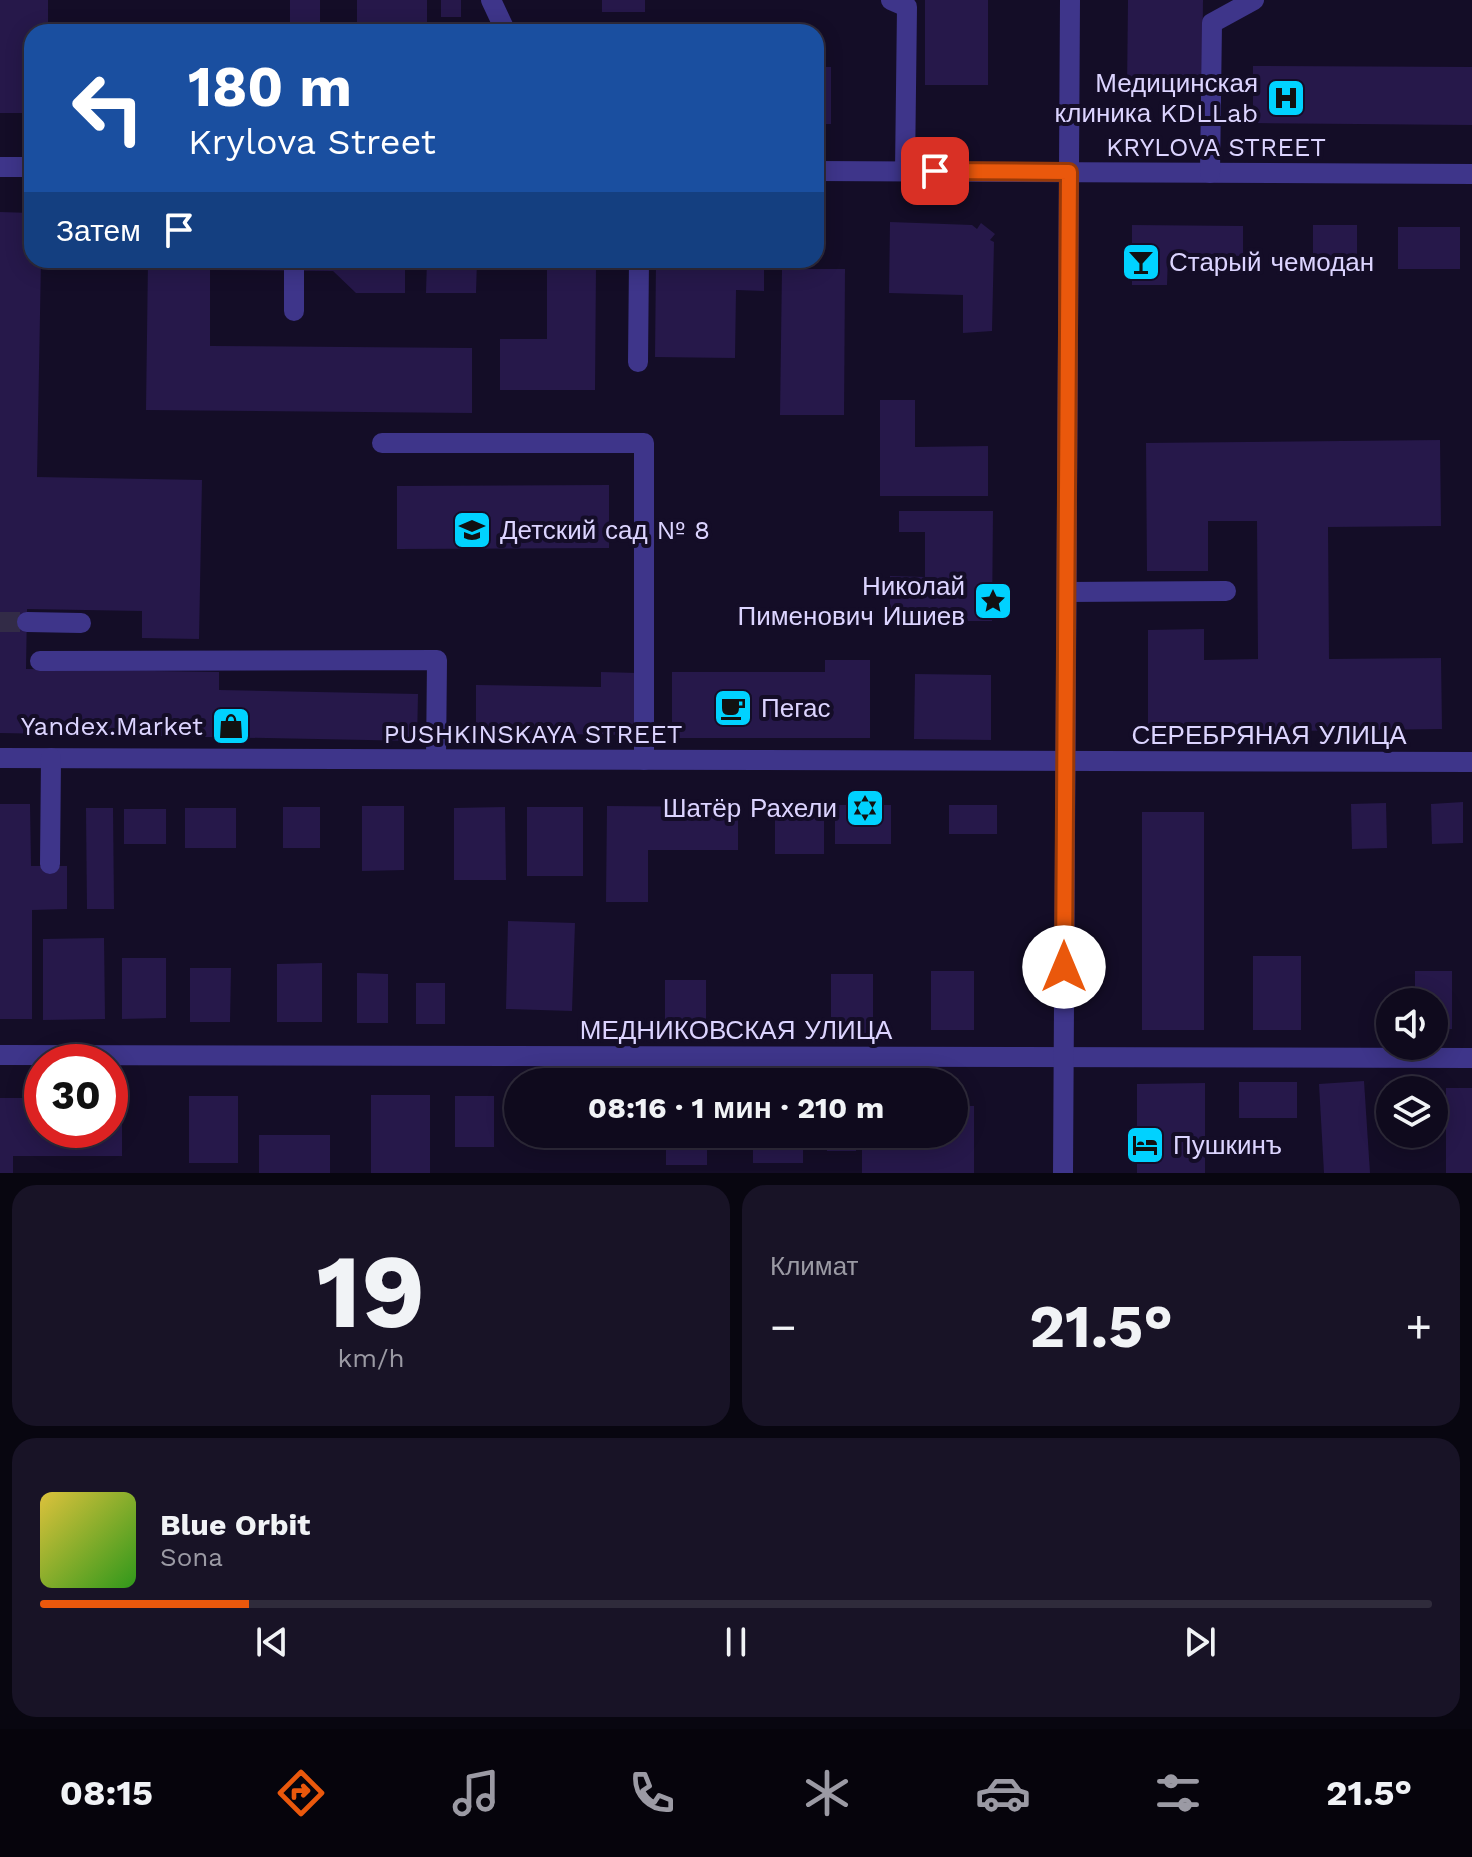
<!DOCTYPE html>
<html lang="ru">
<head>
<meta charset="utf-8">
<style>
  :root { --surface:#0f0a1d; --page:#181326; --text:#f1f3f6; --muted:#9b9aa4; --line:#2f2b3b; --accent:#ea580c }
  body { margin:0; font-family:"Work Sans",sans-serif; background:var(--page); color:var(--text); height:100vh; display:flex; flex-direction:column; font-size:30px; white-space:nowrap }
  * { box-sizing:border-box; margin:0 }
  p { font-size:26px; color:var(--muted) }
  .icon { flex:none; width:44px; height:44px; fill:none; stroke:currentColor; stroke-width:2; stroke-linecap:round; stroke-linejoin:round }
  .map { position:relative; height:1173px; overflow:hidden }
  .panel { display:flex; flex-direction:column; gap:12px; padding:12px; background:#080610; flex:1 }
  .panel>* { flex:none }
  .guide { position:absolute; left:24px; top:24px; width:800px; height:244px; border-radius:24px; box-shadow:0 4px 20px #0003,0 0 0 2px var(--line); background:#1a4fa0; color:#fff; overflow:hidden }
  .buttons { position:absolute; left:1376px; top:988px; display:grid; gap:16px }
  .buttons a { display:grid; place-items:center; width:72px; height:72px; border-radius:50%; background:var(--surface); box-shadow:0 4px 20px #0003,0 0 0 2px var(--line); font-size:40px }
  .speed { position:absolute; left:24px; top:1044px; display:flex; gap:16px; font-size:40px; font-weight:700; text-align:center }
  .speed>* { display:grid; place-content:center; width:104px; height:104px; border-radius:50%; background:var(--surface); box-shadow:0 4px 20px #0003,0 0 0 2px var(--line); line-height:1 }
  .speed .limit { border:12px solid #d22; background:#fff; color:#111 }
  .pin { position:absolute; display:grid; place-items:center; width:68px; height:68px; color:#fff; margin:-34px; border-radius:16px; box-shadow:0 4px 12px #0006 }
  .me { position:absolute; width:88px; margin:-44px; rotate:0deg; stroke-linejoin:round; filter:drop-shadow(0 0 6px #0008) }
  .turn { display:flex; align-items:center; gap:28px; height:168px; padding:0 32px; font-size:36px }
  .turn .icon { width:104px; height:104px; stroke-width:2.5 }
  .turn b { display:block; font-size:56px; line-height:68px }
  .then { display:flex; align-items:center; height:76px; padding:0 32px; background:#0003; gap:16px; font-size:30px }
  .big { font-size:60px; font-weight:700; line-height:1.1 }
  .panel .tile { flex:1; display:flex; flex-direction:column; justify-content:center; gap:12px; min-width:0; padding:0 28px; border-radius:24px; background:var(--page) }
  .panel .dial { align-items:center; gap:0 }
  .dial b { font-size:104px; line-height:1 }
  .song { display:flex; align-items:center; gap:24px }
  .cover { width:96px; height:96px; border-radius:12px; background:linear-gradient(135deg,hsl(50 70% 55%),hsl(110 70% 35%)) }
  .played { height:8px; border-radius:4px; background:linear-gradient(90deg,var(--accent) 15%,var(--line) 15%) }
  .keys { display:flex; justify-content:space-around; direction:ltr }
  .heat { display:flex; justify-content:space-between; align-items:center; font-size:44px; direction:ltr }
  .panel .tiles { flex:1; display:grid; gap:12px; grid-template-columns:1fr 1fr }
  .tile:last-child { grid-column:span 2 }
  .trip { position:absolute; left:504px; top:1068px; width:464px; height:80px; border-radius:40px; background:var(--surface); box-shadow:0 4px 20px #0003,0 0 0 2px var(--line); font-weight:700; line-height:80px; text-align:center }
  .dock { display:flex; height:128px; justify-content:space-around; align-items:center; background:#06040c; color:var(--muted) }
  .dock .icon { width:56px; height:56px }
  .dock .active { color:var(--accent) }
  .dock b { font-size:36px; color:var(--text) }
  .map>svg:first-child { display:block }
  .building { fill:#26184a }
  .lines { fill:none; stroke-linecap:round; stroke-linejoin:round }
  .minor-tunnel { stroke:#322b47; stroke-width:20; stroke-dasharray:20 10; stroke-linecap:butt }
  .minor { stroke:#3e358a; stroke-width:20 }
  .route-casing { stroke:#983908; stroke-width:20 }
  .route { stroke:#ea580c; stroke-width:14 }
  .labels { text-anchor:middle; stroke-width:8; stroke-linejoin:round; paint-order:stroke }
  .poi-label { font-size:26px; fill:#dcd4ff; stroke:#140d27; text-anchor:end }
  .street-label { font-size:26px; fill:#dcd4ff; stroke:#140d27 }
</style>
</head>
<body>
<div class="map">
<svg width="1472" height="1173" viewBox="0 0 1472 1173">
  <rect width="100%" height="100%" fill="#140d27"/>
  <g class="building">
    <path d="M0 0H48V32H32V113H0Z"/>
    <rect x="290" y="0" width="30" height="32"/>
    <path d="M357 0H427V32L357 31Z"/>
    <rect x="441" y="0" width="20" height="17"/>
    <rect x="602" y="0" width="43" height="12"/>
    <rect x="925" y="0" width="63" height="85"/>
    <path d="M1128 0H1203L1202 92H1127Z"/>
    <path d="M1253 66 1472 67V125L1253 123Z"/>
    <rect x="816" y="67" width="15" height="57"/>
    <path d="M0 212 32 213V260H41L37 477 202 480 199 639 142 638V611L27 609 26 669 219 672V690L418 694 417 741 0 733Z"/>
    <path d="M890 222 972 225 977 229 981 223 995 234 990 240 994 242 992 331 963 333V295L889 293Z"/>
    <path d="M1132 225 1243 226V256L1168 255 1167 285H1132Z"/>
    <rect x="1313" y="225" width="44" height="41"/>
    <rect x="1398" y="227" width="62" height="42"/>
    <path d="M148 260H405V293H356L333 271 210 270V346L472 348V413L146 410Z"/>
    <path d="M427 260H477L476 293H426Z"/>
    <path d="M523 260H633V267H596L595 390H500V339H547V267H523Z"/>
    <path d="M656 260H764V291L736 290 735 358 655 357Z"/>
    <path d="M782 269H845L844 415H780Z"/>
    <path d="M880 400H915V447L988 446V496H880Z"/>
    <path d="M1440 440 1441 526 1328 527 1329 659 1441 658 1442 729 1148 733V630L1204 629V660L1258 659 1257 521H1208V571H1147L1146 443Z"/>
    <path d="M609 485V548L397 549V486Z"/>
    <path d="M899 511H993L992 621H890V576L925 577V532H899Z"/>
    <path d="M825 660H870V738H672V672H825Z"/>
    <path d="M601 672 637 673 636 735 476 733V685L601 687Z"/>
    <path d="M915 674 991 675V740L914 739Z"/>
    <path d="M1463 802V843L1432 844 1431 804Z"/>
    <path d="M1386 803 1387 848 1352 849 1351 804Z"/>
    <path d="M0 804H30L31 866H67V909L32 910V1019H0Z"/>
    <rect x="775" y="805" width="49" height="49"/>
    <rect x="835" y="805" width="56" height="39"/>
    <rect x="949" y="805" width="48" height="29"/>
    <path d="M362 806H404V870L362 871Z"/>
    <path d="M607 806 738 807V850H648V902H606Z"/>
    <rect x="283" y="807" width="37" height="41"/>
    <path d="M505 807 506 880H454V808Z"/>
    <rect x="527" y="807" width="56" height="69"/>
    <path d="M86 808H113L114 909H87Z"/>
    <rect x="185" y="808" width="51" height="40"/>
    <rect x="124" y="809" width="42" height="35"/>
    <rect x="1142" y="812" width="62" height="218"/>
    <path d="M508 921 575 923 572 1011 506 1009Z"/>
    <path d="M104 938 105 1019 43 1020V939Z"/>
    <rect x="1253" y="956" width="48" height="74"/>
    <path d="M122 958H166V1018L122 1019Z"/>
    <path d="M322 963V1022H277V964Z"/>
    <path d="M190 968H231L230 1022H190Z"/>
    <rect x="931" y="971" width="43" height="59"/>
    <path d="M1415 971H1452V1029H1434V1002H1415Z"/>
    <path d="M357 973 388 974V1023H357Z"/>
    <rect x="831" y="974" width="42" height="62"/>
    <rect x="665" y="980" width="41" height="48"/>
    <rect x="416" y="983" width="29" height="41"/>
    <path d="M1364 1081 1370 1173H1324L1319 1084Z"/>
    <rect x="1239" y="1082" width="58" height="36"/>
    <path d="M1205 1083V1173H1137V1084Z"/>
    <rect x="1446" y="1088" width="26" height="85"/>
    <rect x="371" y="1095" width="59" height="78"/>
    <rect x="189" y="1096" width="49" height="67"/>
    <rect x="455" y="1096" width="39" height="51"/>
    <path d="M0 1098H42V1130H110V1098H122V1156H13V1173H0Z"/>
    <path d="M954 1106H974V1173H862V1134H954Z"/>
    <rect x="559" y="1134" width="42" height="14"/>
    <rect x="666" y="1134" width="41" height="31"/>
    <rect x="753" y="1134" width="50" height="29"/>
    <rect x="827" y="1134" width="29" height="17"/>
    <rect x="259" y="1135" width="71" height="38"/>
  </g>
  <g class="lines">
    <path class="minor-tunnel" d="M0 622H27"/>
    <g class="minor">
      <path d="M491 0 506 32"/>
      <path d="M891 0 907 7 905 171"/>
      <path d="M0 167H32"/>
      <path d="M816 171 1472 174"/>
      <path d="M1210 173 1212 23 1254 0"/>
      <path d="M294 311V270"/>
      <path d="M638 362 639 260"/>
      <path d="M382 443H644V760"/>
      <path d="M1067 592 1226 591"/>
      <path d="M27 622 81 623"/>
      <path d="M40 661 437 660 436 759"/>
      <path d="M0 758 1472 762"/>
      <path d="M50 864 51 758"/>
      <path d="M0 1055 1472 1058"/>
      <path d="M1063 1173 1070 0"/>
    </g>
  </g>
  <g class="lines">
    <g class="route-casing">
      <path id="route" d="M935 171 1069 172 1064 967"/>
    </g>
    <use href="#route" class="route"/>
  </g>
  <defs>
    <g id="hospital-square" transform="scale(2)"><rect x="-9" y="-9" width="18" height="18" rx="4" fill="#00d2ff" stroke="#140d27"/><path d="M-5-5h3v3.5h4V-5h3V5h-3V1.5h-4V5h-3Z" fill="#111"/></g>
    <g id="bar-square" transform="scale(2)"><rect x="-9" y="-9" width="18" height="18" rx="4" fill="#00d2ff" stroke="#140d27"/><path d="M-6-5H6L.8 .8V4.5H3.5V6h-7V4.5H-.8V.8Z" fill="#111"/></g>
    <g id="school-square" transform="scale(2)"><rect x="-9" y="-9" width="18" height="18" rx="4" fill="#00d2ff" stroke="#140d27"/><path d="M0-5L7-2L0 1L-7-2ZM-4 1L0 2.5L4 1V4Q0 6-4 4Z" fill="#111"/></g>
    <g id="sight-square" transform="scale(2)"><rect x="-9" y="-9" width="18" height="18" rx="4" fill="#00d2ff" stroke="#140d27"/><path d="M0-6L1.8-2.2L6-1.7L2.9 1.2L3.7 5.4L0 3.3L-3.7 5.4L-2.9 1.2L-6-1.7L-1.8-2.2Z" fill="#111"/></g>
    <g id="cafe-square" transform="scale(2)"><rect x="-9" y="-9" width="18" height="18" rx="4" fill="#00d2ff" stroke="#140d27"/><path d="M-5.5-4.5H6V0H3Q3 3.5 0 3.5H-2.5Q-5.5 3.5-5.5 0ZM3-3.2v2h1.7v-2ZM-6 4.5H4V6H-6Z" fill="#111"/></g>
    <g id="shop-square" transform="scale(2)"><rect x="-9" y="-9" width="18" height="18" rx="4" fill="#00d2ff" stroke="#140d27"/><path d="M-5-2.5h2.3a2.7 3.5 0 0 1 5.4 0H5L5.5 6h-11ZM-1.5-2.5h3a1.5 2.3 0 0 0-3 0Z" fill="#111"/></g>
    <g id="synagogue-square" transform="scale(2)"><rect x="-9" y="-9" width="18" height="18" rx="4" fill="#00d2ff" stroke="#140d27"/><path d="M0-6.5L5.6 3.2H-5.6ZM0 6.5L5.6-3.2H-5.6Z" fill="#111"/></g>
    <g id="hotel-square" transform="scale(2)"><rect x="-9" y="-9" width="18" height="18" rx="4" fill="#00d2ff" stroke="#140d27"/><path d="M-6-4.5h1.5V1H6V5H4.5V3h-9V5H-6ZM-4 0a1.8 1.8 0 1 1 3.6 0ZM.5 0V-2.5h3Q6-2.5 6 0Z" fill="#111"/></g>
  </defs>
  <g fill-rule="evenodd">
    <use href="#hospital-square" x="1286" y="98"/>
    <use href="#bar-square" x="1141" y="262"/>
    <use href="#school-square" x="472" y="530"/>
    <use href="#sight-square" x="993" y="601"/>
    <use href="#cafe-square" x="733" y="708"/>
    <use href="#shop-square" x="231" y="726"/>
    <use href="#synagogue-square" x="865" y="808"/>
    <use href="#hotel-square" x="1145" y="1145"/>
  </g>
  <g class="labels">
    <g class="poi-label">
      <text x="1258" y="92">Медицинская<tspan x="1258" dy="30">клиника KDLLab</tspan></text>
      <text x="1169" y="271" text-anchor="start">Старый чемодан</text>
      <text x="500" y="539" text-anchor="start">Детский сад № 8</text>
      <text x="965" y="595">Николай<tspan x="965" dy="30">Пименович Ишиев</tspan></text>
      <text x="761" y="717" text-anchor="start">Пегас</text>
      <text x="203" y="735">Yandex.Market</text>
      <text x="837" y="817">Шатёр Рахели</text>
      <text x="1173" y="1154" text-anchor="start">Пушкинъ</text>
    </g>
    <g class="street-label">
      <text x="1216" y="156">KRYLOVA STREET</text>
      <text x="533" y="743">PUSHKINSKAYA STREET</text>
      <text x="1269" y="744">СЕРЕБРЯНАЯ УЛИЦА</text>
      <text x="736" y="1039">МЕДНИКОВСКАЯ УЛИЦА</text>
    </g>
  </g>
</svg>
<div class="buttons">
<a><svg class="icon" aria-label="sound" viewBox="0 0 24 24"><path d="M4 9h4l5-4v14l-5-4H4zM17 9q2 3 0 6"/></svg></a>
<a><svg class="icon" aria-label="layers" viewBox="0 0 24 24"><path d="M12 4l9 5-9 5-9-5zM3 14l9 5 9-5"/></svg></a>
</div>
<div class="speed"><div class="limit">30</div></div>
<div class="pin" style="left:935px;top:171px;background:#d93025"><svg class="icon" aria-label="arrive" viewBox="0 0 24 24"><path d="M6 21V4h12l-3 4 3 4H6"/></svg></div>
<svg class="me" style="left:1064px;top:967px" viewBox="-20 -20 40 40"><circle r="19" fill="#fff"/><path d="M0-13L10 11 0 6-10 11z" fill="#ea580c"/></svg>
<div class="trip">08:16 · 1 мин · 210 m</div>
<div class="guide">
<div class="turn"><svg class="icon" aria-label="left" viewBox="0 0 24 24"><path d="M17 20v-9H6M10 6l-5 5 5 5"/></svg><div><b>180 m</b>Krylova Street</div></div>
<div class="then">Затем<svg class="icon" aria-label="arrive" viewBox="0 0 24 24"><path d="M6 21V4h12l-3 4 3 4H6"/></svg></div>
</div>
</div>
<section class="panel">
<div class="tiles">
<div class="tile dial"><b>19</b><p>km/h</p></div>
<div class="tile"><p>Климат</p>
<div class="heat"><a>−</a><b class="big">21.5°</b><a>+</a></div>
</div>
<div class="tile">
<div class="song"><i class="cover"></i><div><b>Blue Orbit</b><p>Sona</p></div></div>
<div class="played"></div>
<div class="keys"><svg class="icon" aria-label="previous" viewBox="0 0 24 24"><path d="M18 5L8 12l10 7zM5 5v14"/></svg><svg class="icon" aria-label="pause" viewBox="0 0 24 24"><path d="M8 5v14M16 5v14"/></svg><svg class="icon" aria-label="next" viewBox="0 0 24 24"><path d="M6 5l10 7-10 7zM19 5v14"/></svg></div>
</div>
</div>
</section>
<nav class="dock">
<b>08:15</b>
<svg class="icon active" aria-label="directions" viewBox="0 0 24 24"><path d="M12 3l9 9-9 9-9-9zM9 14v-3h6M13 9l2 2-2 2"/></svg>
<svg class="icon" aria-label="music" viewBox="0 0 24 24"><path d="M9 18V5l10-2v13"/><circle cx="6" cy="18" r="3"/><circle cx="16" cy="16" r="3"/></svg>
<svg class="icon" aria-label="phone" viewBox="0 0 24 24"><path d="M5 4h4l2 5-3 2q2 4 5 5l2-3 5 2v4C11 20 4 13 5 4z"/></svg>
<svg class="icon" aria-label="climate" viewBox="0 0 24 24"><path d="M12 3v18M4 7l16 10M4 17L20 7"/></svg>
<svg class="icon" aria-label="car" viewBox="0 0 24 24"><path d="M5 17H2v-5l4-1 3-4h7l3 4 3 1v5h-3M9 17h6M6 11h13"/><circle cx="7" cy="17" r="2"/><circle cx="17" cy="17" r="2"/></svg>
<svg class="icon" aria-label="filters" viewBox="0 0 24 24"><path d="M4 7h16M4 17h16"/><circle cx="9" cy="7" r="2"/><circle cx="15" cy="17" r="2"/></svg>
<b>21.5°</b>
</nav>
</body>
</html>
